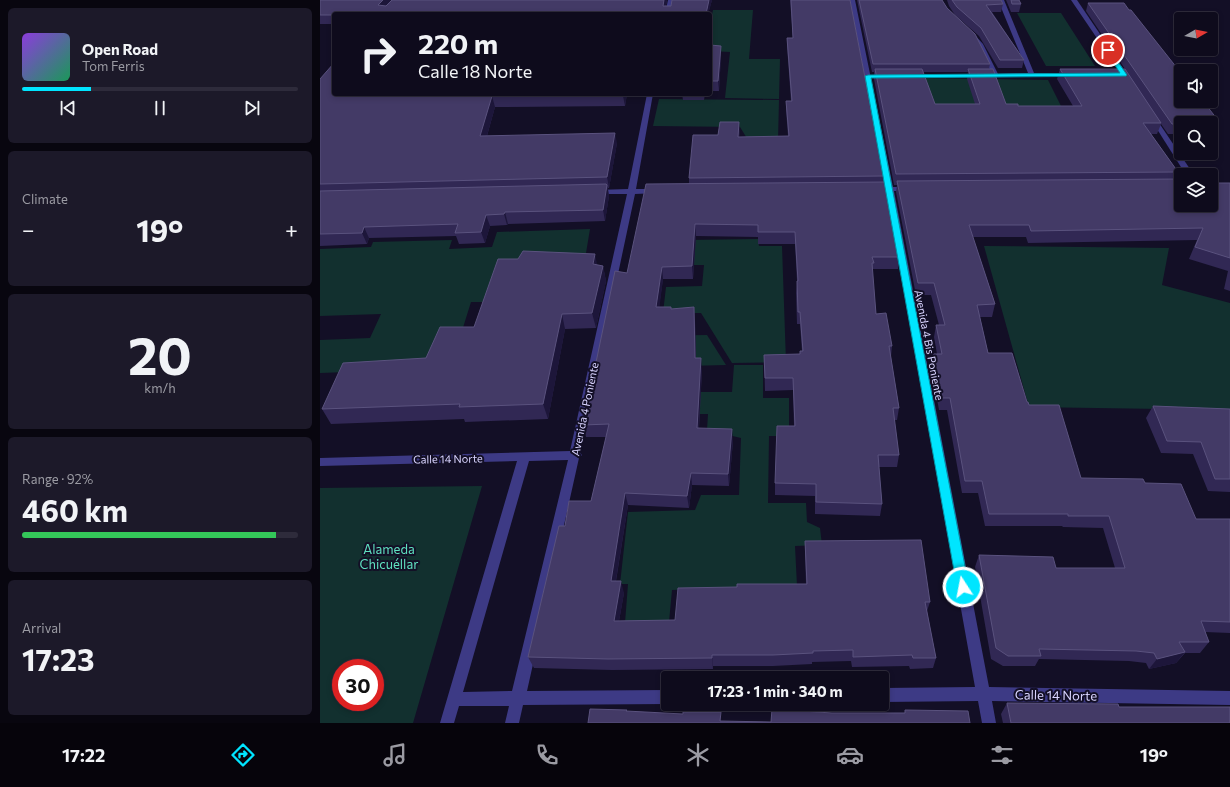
<!DOCTYPE html>
<html lang="en">
<head>
<meta charset="utf-8">
<style>
  :root { --surface:#0e0b1c; --page:#1c1929; --text:#f1f3f6; --muted:#9b9ba3; --line:#2e2b3b; --accent:#00e5ff }
  body { margin:0; font-family:Commissioner,sans-serif; background:var(--page); color:var(--text); height:100vh; display:flex; flex-direction:column; font-size:15px; white-space:nowrap }
  * { box-sizing:border-box; margin:0 }
  p { font-size:13px; color:var(--muted) }
  .icon { flex:none; width:22px; height:22px; fill:none; stroke:currentColor; stroke-width:2; stroke-linecap:round; stroke-linejoin:round }
  .map { position:relative; flex:1; overflow:hidden }
  .panel { display:flex; flex-direction:column; gap:8px; padding:8px; background:#08060f; width:320px }
  .panel>* { flex:none }
  .banner { position:absolute; left:12px; top:12px; width:380px; height:84px; border-radius:4px; box-shadow:0 2px 6px #0003,0 0 0 1px var(--line); background:#0e0b1c; color:var(--text); overflow:hidden }
  .needle { width:26px; rotate:81deg }
  .tools { position:absolute; left:854px; top:12px; display:grid; gap:8px }
  .tools a { display:grid; place-items:center; width:44px; height:44px; border-radius:4px; background:var(--surface); box-shadow:0 2px 6px #0003,0 0 0 1px var(--line); font-size:20px }
  .speed { position:absolute; left:12px; top:659px; display:flex; gap:8px; font-size:20px; font-weight:700; text-align:center }
  .speed>* { display:grid; place-content:center; width:52px; height:52px; border-radius:50%; background:var(--surface); box-shadow:0 2px 6px #0003,0 0 0 1px var(--line); line-height:1 }
  .speed .limit { border:6px solid #d22; background:#fff; color:#111 }
  .pin { position:absolute; display:grid; place-items:center; width:34px; height:34px; color:#fff; margin:-17px; border:2px solid #fff; border-radius:50%; box-shadow:0 1px 4px #0007 }
  .me { position:absolute; width:44px; margin:-22px; rotate:349deg; stroke-linejoin:round; filter:drop-shadow(0 0 3px #0008) }
  .turn { display:flex; align-items:center; gap:14px; height:84px; padding:0 20px; font-size:18px }
  .turn .icon { width:52px; height:52px; stroke-width:2.5 }
  .turn b { display:block; font-size:28px; line-height:34px }
  .big { font-size:30px; font-weight:700; line-height:1.1 }
  .panel .widget { flex:1; display:flex; flex-direction:column; justify-content:center; gap:6px; min-width:0; padding:0 14px; border-radius:6px; background:var(--page) }
  .panel .dial { align-items:center; gap:0 }
  .dial b { font-size:52px; line-height:1 }
  .song { display:flex; align-items:center; gap:12px }
  .cover { width:48px; height:48px; border-radius:6px; background:linear-gradient(135deg,hsl(270 70% 55%),hsl(150 70% 35%)) }
  .played { height:4px; border-radius:2px; background:linear-gradient(90deg,var(--accent) 25%,var(--line) 25%) }
  .keys { display:flex; justify-content:space-around; direction:ltr }
  .heat { display:flex; justify-content:space-between; align-items:center; font-size:22px; direction:ltr }
  .charge { height:6px; border-radius:3px; background:linear-gradient(90deg,#34c759 92%,var(--line) 0) }
  .trip { position:absolute; left:341px; top:671px; width:228px; height:40px; border-radius:4px; background:var(--surface); box-shadow:0 2px 6px #0003,0 0 0 1px var(--line); font-weight:700; line-height:40px; text-align:center }
  .tab-bar { display:flex; height:64px; justify-content:space-around; align-items:center; background:#06040b; color:var(--muted) }
  .tab-bar .icon { width:28px; height:28px }
  .tab-bar .current { color:var(--accent) }
  .tab-bar b { font-size:18px; color:var(--text) }
  main { display:flex; flex:1; min-height:0 }
  .map>svg:first-child { display:block }
  .green { fill:#12302f; fill-rule:evenodd }
  .lines { fill:none; stroke-linecap:round; stroke-linejoin:round }
  .minor { fill:#3d3a85; fill-rule:evenodd }
  .wall { fill:#312854; fill-rule:evenodd }
  .shaded-wall { fill:#1d163a }
  .building { fill:#433a66; stroke:#5a527e }
  .route { fill:#00e5ff; stroke:#0095a6 }
  .labels { text-anchor:middle; stroke-width:4; stroke-linejoin:round; paint-order:stroke }
  .street-label { font-size:11px; fill:#d9d4ff; stroke:#130f26 }
  .near-park-label { font-size:13px; fill:#5fe0c0; stroke:#130f26 }
  .near-street-label { font-size:13px; fill:#d9d4ff; stroke:#130f26 }
</style>
</head>
<body>
<main>
<section class="panel">
<div class="widget">
<div class="song"><i class="cover"></i><div><b>Open Road</b><p>Tom Ferris</p></div></div>
<div class="played"></div>
<div class="keys"><svg class="icon" aria-label="previous" viewBox="0 0 24 24"><path d="M18 5L8 12l10 7zM5 5v14"/></svg><svg class="icon" aria-label="pause" viewBox="0 0 24 24"><path d="M8 5v14M16 5v14"/></svg><svg class="icon" aria-label="next" viewBox="0 0 24 24"><path d="M6 5l10 7-10 7zM19 5v14"/></svg></div>
</div>
<div class="widget"><p>Climate</p>
<div class="heat"><a>−</a><b class="big">19°</b><a>+</a></div>
</div>
<div class="widget dial"><b>20</b><p>km/h</p></div>
<div class="widget"><p>Range · 92%</p><b class="big">460 km</b><div class="charge"></div></div>
<div class="widget"><p>Arrival</p><b class="big">17:23</b></div>
</section>
<div class="map">
<svg width="910" height="723" viewBox="0 0 910 723">
  <rect width="100%" height="100%" fill="#130f26"/>
  <g class="green">
    <path d="M393 10H433L429 59H460L459 99 405 98 410 52 390 51V23Z"/>
    <path d="M697 13H741L775 66H726Z"/>
    <path d="M602 78 728 80 745 114 611 113Z"/>
    <path d="M339 99 459 100 458 141 428 140 420 127 333 126Z"/>
    <path d="M270 229 265 259 167 302H151L141 334 110 369 0 373V340L50 338 61 314 0 316V249L51 247 53 242 132 240 129 249 172 247 177 232Z"/>
    <path d="M438 239 439 246H462L466 362 412 363 381 313H343L346 287 382 286 384 265H343L368 240Z"/>
    <path d="M664 246 849 248 842 285 910 303V410L709 407Z"/>
    <path d="M387 335 406 365 327 367 317 336Z"/>
    <path d="M414 365H443V398H469V436H449L448 503H486L487 522 500 528 502 545 475 546 477 586 352 590 349 622 305 623 308 584H300L308 512 375 510 381 495H419L421 438 387 430 388 414H321L356 392H412Z"/>
    <path d="M162 486 93 723H0V488ZM21 668H55V702H21Z"/>
  </g>
  <g class="lines">
    <g class="minor">
      <path d="M348 0H354L351 14H345Z"/>
      <path d="M529 0H535L573 187H590L594 189 590 191H574L669 687 910 691V705L672 701 676 723H662L658 701 562 702V688L655 687 566 191H554L550 189 554 187H565Z"/>
      <path d="M678 0H684L714 73H750L753 75 752 76 590 77 589 76 592 74H672L657 44 649 34 652 32 663 44 678 74 708 73Z"/>
      <path d="M751 0H757L811 80 810 81H806Z"/>
      <path d="M327 94H333L316 189H338L342 191 338 193 315 194 260 453 262 455 259 458 207 691 348 690V704L203 705 199 723H185L189 706H139L134 723H120L197 461 0 466V458L250 451 307 194H276L272 192 276 190 308 189ZM248 460 192 691 143 692 209 461Z"/>
      <path d="M833 116 835 117 874 175H866L830 118Z"/>
    </g>
  </g>
  <g class="wall">
    <path d="M0 0H347L346 6H351L352 0H392L388 14H14V24H0Z"/>
    <path d="M470 0H530L564 176V182L580 257 578 269H553L552 273 556 314 572 346 571 357 579 408 577 420H574L579 455 577 467H559L562 504 560 516 495 514V496L455 495V483L474 426 473 390 445 391 444 355 480 354 482 351 480 324H477L476 293 477 281 475 244H438V237L376 236 373 279H343L339 307 351 309 375 320 376 358 382 370 379 428 413 441 409 486 372 485 369 508 308 505 296 581 304 593 299 621 355 620 417 587 486 584 485 553V541L610 602 607 611 616 658 613 668 590 669 589 666 532 667 531 661 492 662V664L453 666H393V669L292 670 214 668 208 657 245 526 271 501 286 437H266L263 425 307 273 369 183V178L398 135 420 131 419 137 468 136 466 110V101H471L467 46V38H473Z"/>
    <path d="M537 0H622L627 8 670 64 669 69 686 104 698 106H753L737 79 740 69H805L766 11 768 3 897 119 893 129H891V123H861V134H848L841 124 837 134H831L858 172 855 179 861 205 910 183V291L904 289 908 271 869 259 877 240 708 243 706 237H653L675 304 672 317H660L668 353 709 405 761 478 825 483 876 519H910V633L885 632 889 642 880 653H865L856 663 829 669 826 663 809 661 719 659 715 666H683L671 659 655 567 659 555 736 568H795L783 528 743 527 742 526H665L658 493H642L627 410H619L611 366 613 354H617L614 337 616 325H619L611 295H596L576 192 577 185H574L554 79V72H552ZM603 72H648L647 79 655 104H615Z"/>
    <path d="M627 0H681L683 4 681 12H672L704 60 702 68H678L659 36 635 15 629 6Z"/>
    <path d="M686 0H699L701 4 699 12H691Z"/>
    <path d="M390 45 401 55 399 91H390Z"/>
    <path d="M0 79 14 94H307L305 106 175 107 167 136 297 143 289 188H288L289 196 285 221 188 224 187 225 170 226 165 243 139 244 136 236 49 238 47 244 0 246Z"/>
    <path d="M362 94H385L384 100H363Z"/>
    <path d="M277 265 283 266 286 281 276 328 245 329 228 419 145 422 144 419 11 424 2 409 106 358 154 327Z"/>
    <path d="M833 406 910 409V492L888 491 873 454 841 453 826 418Z"/>
    <path d="M687 703 799 707 910 723H683L681 714Z"/>
  </g>
  <g class="shaded-wall">
    <path d="M63 0H75L62 14 58 5Z"/>
    <path d="M344 0H347L344 14 343 6Z"/>
    <path d="M389 0H392L388 14H386Z"/>
    <path d="M401 46V55L399 91 398 81Z"/>
    <path d="M304 94H307L305 106 303 96Z"/>
    <path d="M172 96 175 107 164 146 160 136Z"/>
    <path d="M419 122 420 131 419 147 418 137Z"/>
    <path d="M295 133 297 143 289 188 287 177Z"/>
    <path d="M287 185 289 196 285 221 283 210Z"/>
    <path d="M185 212 188 224 187 225 184 214Z"/>
    <path d="M166 215 170 226 165 243 161 232Z"/>
    <path d="M375 224 376 236 373 279 372 266Z"/>
    <path d="M44 227 49 238 47 244 42 233Z"/>
    <path d="M275 254 278 269 273 264Z"/>
    <path d="M283 266 286 281 276 328 272 313Z"/>
    <path d="M342 267 343 279 338 319 336 307Z"/>
    <path d="M374 307 375 320 376 370 375 358Z"/>
    <path d="M242 314 245 329 228 419 223 404Z"/>
    <path d="M381 358 382 370 378 441 377 428Z"/>
    <path d="M412 429 413 441 409 486 408 474Z"/>
    <path d="M371 473 372 485 369 508 367 496Z"/>
    <path d="M305 493 308 505 294 592 291 581Z"/>
    <path d="M301 581 304 593 297 632 294 621Z"/>
    <path d="M865 652 856 663 829 669 837 659Z"/>
    <path d="M392 655 393 666V669L392 658Z"/>
  </g>
  <g class="building">
    <path d="M0 0H63L58 5 66 6 72 0H344L343 6H351L352 0H389L386 14H14V15H0Z"/>
    <path d="M471 0H530L564 176 369 178 373 135H398L400 122H419L418 137 469 136 466 101H472L467 38H473Z"/>
    <path d="M539 0H622L627 8 655 34 670 64H553Z"/>
    <path d="M632 0H681L683 4 666 5 704 60H680L661 28 637 7Z"/>
    <path d="M691 0H699L701 4H692Z"/>
    <path d="M768 3H804L809 10H811L861 73V101H883L897 119H881L884 123H861V124H852Z"/>
    <path d="M390 45 401 46 398 81H390Z"/>
    <path d="M14 63V94H304L303 96H172L160 136 295 133 287 177 0 184V79Z"/>
    <path d="M555 69H602L615 104H660L648 69H673L686 104H698V106H762L740 69H805L841 123H823L858 172 576 174Z"/>
    <path d="M861 179V205H891V183H910V258L875 247 883 228 711 231 709 225H649L675 304 657 305 668 353H692L707 402H708L709 405H739L761 478 823 479 825 483 861 484 876 519H910V622L881 621 889 642H859L865 652 837 659 834 653 816 651 719 649 721 656H688L676 648 659 555 733 557 736 568H805L789 516H748V514H669L662 481H645L630 398H621L613 354H622L616 325H625L614 283H598L577 181Z"/>
    <path d="M566 182 580 257H552L554 263H552L556 314 566 313 572 346H569L579 408H573L579 455H558L562 504 496 502V484L455 483 457 426H475L473 378H445L444 355 480 354V351H483L480 312H478L477 281H478L475 232H438V225L375 224 372 266 342 267 336 307H351V309L374 307 375 358H381L377 428 412 429 408 474 371 473 367 496 305 493 291 581H301L294 621 355 620 358 588 417 587V584H487L485 541 601 540 610 602H605L616 658H593L592 655 533 657V650L493 651V653L453 655H392V658L288 659 208 657 239 526H245L249 501H271L289 424 263 425 295 271 307 273 326 184Z"/>
    <path d="M286 184 287 185 283 210 185 212 184 214 166 215 161 232 135 233 138 224 44 227 42 233 0 234V191Z"/>
    <path d="M203 251 275 254 273 264 283 266 272 313 242 314 223 404 139 407 140 404 2 409 23 363 106 358 120 327H154L178 259H198Z"/>
    <path d="M833 406 910 409V479H895L881 442 847 441Z"/>
    <path d="M687 703 798 704 799 707H910V723H691Z"/>
    <path d="M270 709 307 710 306 711 363 714V712H401L400 721 451 722 452 709 512 713H585V710L648 711 650 723H268Z"/>
  </g>
  <path class="route" d="M786 49H789L807 75 806 76 551 78 649 587 647 590 643 592 639 590 637 587 545 76 548 75 800 73 785 50Z"/>
  <g class="labels">
    <g class="street-label">
      <text transform="translate(609 345) rotate(79)" y="4">Avenida 4 Bis Poniente</text>
      <text transform="translate(265 409) rotate(-78)" y="4">Avenida 4 Poniente</text>
      <text transform="translate(128 459) rotate(-1)" y="4">Calle 14 Norte</text>
    </g>
    <g class="near-park-label">
      <text x="69" y="554">Alameda<tspan x="69" dy="15">Chicuéllar</tspan></text>
    </g>
    <g class="near-street-label">
      <text transform="translate(736 695) rotate(1)" y="5">Calle 14 Norte</text>
    </g>
  </g>
</svg>
<div class="tools">
<a><svg class="needle" viewBox="-14 -14 28 28"><path d="M0-13l5 13h-10z" fill="#e53935"/><path d="M0 13l5-13h-10z" fill="#9b9ba3"/></svg></a>
<a><svg class="icon" aria-label="sound" viewBox="0 0 24 24"><path d="M4 9h4l5-4v14l-5-4H4zM17 9q2 3 0 6"/></svg></a>
<a><svg class="icon" aria-label="search" viewBox="0 0 24 24"><circle cx="10" cy="10" r="6"/><path d="M15 15l6 6"/></svg></a>
<a><svg class="icon" aria-label="layers" viewBox="0 0 24 24"><path d="M12 4l9 5-9 5-9-5zM3 14l9 5 9-5"/></svg></a>
</div>
<div class="speed"><div class="limit">30</div></div>
<div class="pin" style="left:788px;top:50px;background:#d93025"><svg class="icon" aria-label="arrive" viewBox="0 0 24 24"><path d="M6 21V4h12l-3 4 3 4H6"/></svg></div>
<svg class="me" style="left:643px;top:587px" viewBox="-20 -20 40 40"><circle r="17" fill="#00e5ff" stroke="#fff" stroke-width="3"/><path d="M0-11L8 9 0 5-8 9z" fill="#fff"/></svg>
<div class="trip">17:23 · 1 min · 340 m</div>
<div class="banner">
<div class="turn"><svg class="icon" aria-label="right" viewBox="0 0 24 24"><path d="M7 20v-9h11M14 6l5 5-5 5"/></svg><div><b>220 m</b>Calle 18 Norte</div></div>
</div>
</div>
</main>
<nav class="tab-bar">
<b>17:22</b>
<svg class="icon current" aria-label="directions" viewBox="0 0 24 24"><path d="M12 3l9 9-9 9-9-9zM9 14v-3h6M13 9l2 2-2 2"/></svg>
<svg class="icon" aria-label="music" viewBox="0 0 24 24"><path d="M9 18V5l10-2v13"/><circle cx="6" cy="18" r="3"/><circle cx="16" cy="16" r="3"/></svg>
<svg class="icon" aria-label="phone" viewBox="0 0 24 24"><path d="M5 4h4l2 5-3 2q2 4 5 5l2-3 5 2v4C11 20 4 13 5 4z"/></svg>
<svg class="icon" aria-label="climate" viewBox="0 0 24 24"><path d="M12 3v18M4 7l16 10M4 17L20 7"/></svg>
<svg class="icon" aria-label="car" viewBox="0 0 24 24"><path d="M5 17H2v-5l4-1 3-4h7l3 4 3 1v5h-3M9 17h6M6 11h13"/><circle cx="7" cy="17" r="2"/><circle cx="17" cy="17" r="2"/></svg>
<svg class="icon" aria-label="filters" viewBox="0 0 24 24"><path d="M4 7h16M4 17h16"/><circle cx="9" cy="7" r="2"/><circle cx="15" cy="17" r="2"/></svg>
<b>19°</b>
</nav>
</body>
</html>
